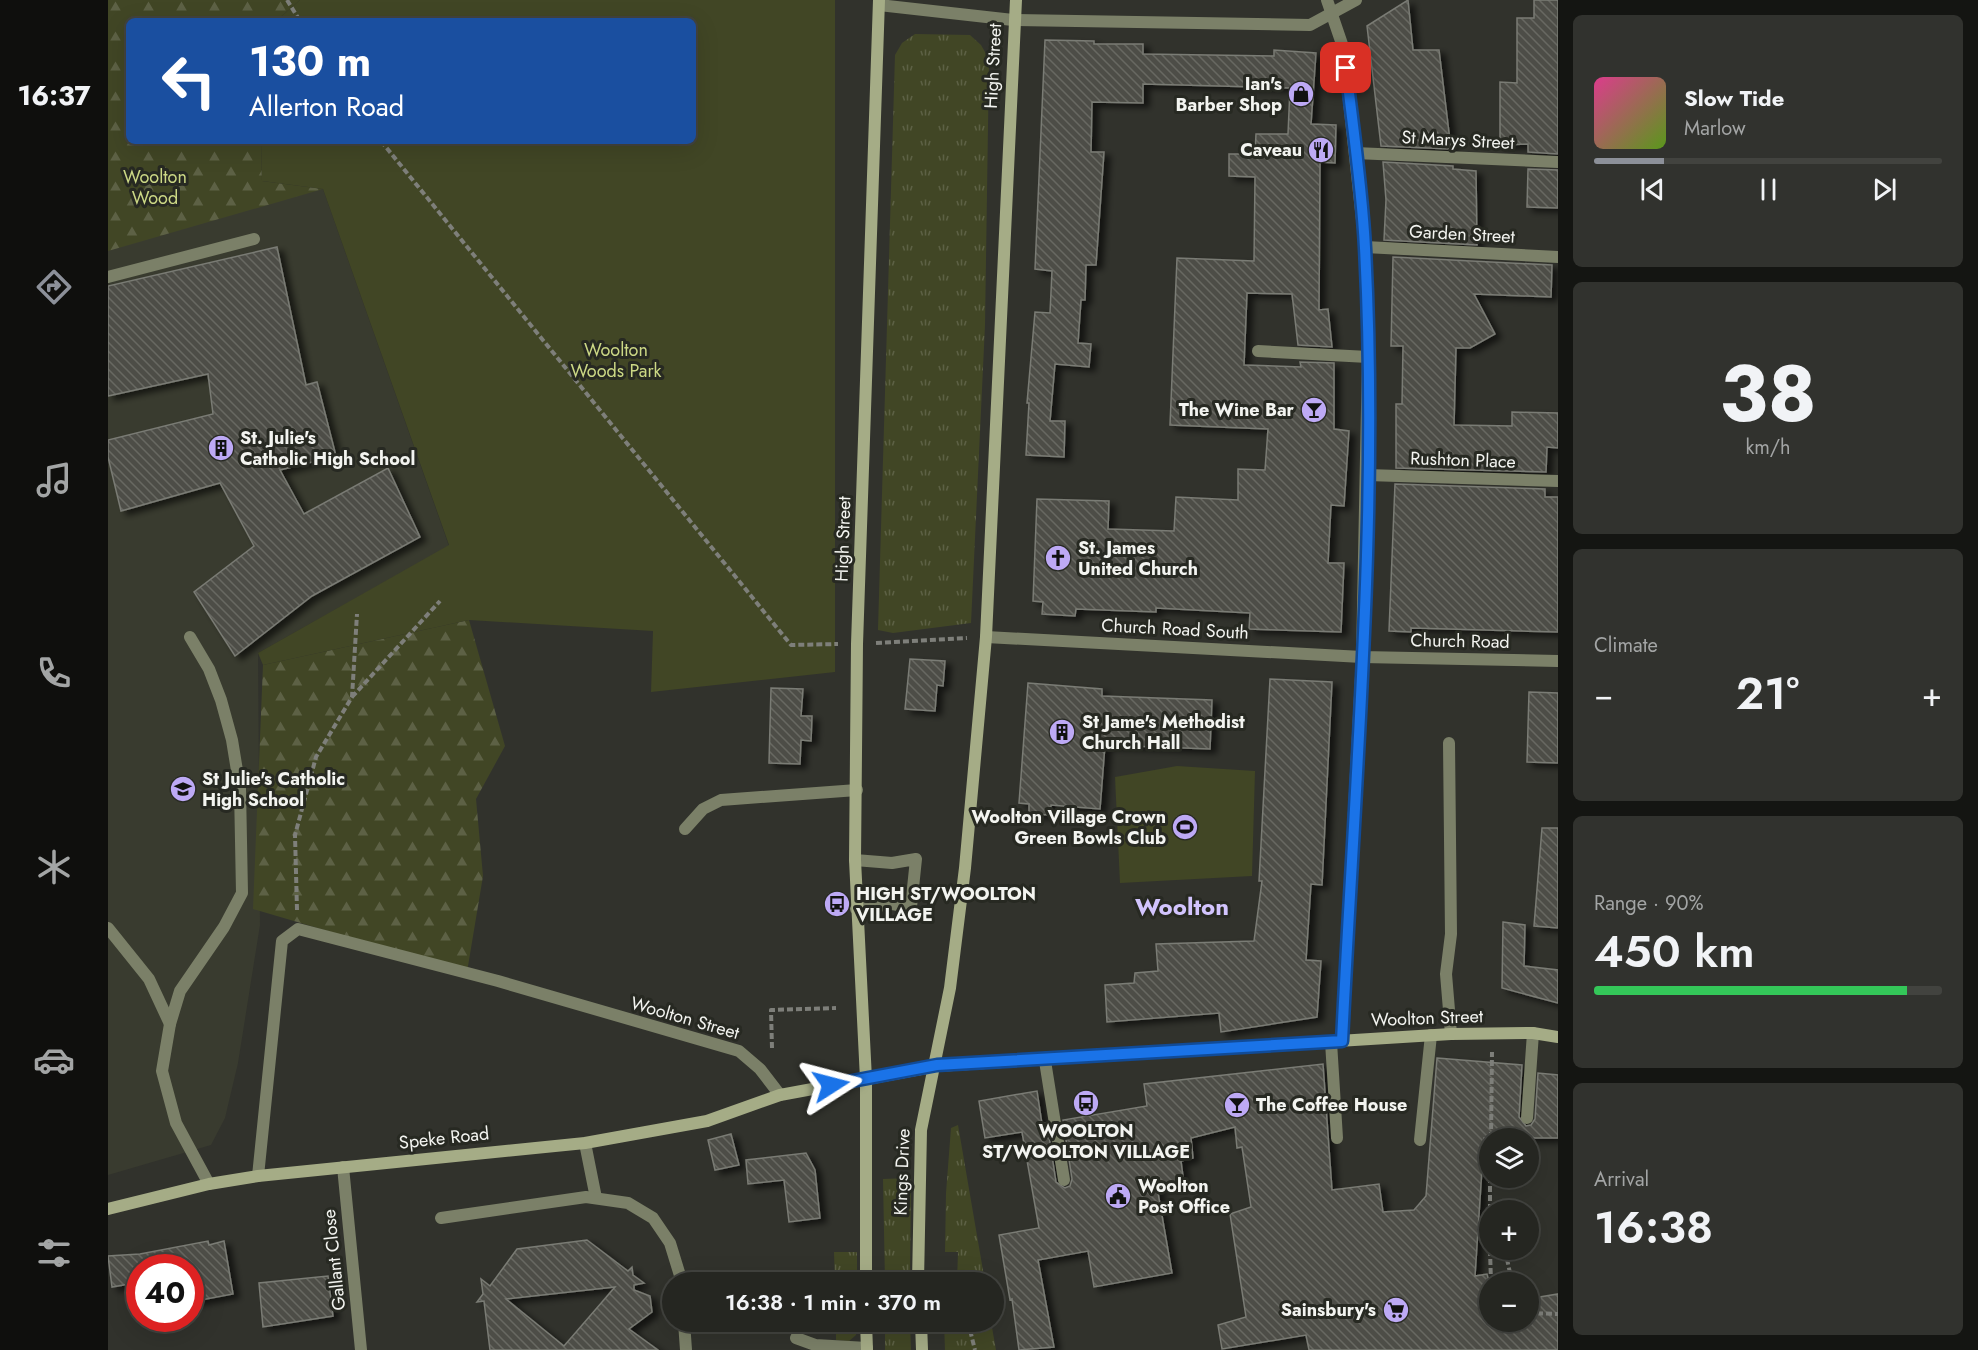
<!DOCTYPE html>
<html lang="en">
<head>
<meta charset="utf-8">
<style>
  :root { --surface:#252621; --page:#31322e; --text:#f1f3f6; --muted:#a3a5a5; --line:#42433f; --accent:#8c9099 }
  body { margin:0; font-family:Jost,sans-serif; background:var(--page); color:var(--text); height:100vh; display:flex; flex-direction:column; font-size:22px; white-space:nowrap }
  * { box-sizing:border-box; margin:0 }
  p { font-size:20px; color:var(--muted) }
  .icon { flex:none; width:33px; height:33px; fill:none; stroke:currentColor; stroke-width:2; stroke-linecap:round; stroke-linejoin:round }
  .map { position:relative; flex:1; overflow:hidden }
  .drawer { display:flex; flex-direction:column; gap:15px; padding:15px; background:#141512; width:420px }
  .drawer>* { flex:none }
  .guide { position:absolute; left:18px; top:18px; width:570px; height:126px; border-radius:9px; box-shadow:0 6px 24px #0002,0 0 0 2px var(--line); background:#1a4fa0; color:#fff; overflow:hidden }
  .fabs { position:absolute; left:1371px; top:1128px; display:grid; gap:12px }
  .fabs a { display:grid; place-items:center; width:60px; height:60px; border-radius:50%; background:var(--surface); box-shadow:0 6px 24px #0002,0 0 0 2px var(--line); font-size:30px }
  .speed { position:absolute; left:18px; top:1254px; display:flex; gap:12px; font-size:30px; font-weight:700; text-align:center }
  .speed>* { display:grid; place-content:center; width:78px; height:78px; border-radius:50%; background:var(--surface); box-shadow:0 6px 24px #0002,0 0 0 2px var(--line); line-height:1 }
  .speed .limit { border:9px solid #d22; background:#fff; color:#111 }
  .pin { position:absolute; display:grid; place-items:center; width:51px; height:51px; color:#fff; margin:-26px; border-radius:12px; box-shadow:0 3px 9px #0006 }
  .me { position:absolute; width:66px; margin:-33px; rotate:81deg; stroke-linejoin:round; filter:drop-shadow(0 0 4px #0008) }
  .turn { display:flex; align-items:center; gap:21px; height:126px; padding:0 24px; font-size:27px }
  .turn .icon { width:78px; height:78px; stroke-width:2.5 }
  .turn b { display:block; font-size:42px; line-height:51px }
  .big { font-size:45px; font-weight:600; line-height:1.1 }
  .drawer .card { flex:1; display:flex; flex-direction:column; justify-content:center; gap:9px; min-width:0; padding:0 21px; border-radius:9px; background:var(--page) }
  .drawer .dial { align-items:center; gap:0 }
  .dial b { font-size:78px; line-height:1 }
  .song { display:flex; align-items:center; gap:18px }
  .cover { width:72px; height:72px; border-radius:9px; background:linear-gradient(135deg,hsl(330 70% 55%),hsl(90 70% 35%)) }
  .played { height:6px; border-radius:3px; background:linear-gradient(90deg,var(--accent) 20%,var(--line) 20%) }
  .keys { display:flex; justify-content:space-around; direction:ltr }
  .heat { display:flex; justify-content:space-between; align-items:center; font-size:33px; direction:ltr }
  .charge { height:9px; border-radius:4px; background:linear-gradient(90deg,#34c759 90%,var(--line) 0) }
  .trip { position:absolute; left:554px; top:1272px; width:342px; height:60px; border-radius:30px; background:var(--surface); box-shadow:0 6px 24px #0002,0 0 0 2px var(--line); font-weight:600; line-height:60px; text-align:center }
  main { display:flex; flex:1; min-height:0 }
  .menu { display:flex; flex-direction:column; width:108px; justify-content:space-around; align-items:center; background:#0f0f0d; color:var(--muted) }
  .menu .icon { width:42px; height:42px }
  .menu .active { color:var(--accent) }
  .menu b { font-size:27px; color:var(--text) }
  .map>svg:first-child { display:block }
  .built { fill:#393b2f }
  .grass { fill:url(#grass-tufts) }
  .forest { fill:url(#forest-firs) }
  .park { fill:#414625 }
  .building { fill:url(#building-back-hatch); stroke:#7a7b74; stroke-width:1.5; fill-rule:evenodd; filter:url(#shadow) }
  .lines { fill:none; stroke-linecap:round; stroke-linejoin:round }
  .path { stroke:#7e7f7a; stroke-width:4; stroke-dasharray:6 3; stroke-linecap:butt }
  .lane { stroke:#7b8068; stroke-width:12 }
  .street { stroke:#7b8068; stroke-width:12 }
  .secondary { stroke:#a5ac86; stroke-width:12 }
  .route-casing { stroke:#114b97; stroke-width:15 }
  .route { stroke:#1a73e8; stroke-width:10 }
  .labels { text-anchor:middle; stroke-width:6; stroke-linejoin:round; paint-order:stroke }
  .street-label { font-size:18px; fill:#f3f4f0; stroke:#272922 }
  .poi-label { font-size:18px; font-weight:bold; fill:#f3f4f0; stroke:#272922; text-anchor:start }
  .park-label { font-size:18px; fill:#ccd885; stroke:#272922 }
  .district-label { font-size:24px; font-weight:bold; fill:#d2c4fd; stroke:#272922 }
</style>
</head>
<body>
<main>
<nav class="menu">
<b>16:37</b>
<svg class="icon active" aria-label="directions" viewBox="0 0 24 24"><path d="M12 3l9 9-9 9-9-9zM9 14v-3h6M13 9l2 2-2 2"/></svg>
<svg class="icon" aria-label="music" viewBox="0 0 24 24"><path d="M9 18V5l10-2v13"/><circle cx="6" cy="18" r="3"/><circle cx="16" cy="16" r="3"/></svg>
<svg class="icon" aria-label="phone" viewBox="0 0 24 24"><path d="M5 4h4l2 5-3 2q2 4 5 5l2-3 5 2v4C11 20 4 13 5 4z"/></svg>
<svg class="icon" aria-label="climate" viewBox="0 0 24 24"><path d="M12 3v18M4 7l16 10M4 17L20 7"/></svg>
<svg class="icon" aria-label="car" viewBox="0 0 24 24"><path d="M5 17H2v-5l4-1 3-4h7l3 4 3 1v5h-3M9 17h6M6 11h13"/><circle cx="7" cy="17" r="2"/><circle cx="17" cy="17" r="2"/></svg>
<svg class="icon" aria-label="filters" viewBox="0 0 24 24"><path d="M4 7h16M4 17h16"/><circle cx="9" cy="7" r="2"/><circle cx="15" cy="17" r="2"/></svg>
</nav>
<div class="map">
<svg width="1450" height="1350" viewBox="0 0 1450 1350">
  <defs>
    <pattern id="grass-tufts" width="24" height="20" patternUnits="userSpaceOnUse" patternTransform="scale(1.5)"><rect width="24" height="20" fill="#414625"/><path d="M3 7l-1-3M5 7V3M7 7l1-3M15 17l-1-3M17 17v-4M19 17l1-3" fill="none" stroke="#5d6145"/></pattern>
    <pattern id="forest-firs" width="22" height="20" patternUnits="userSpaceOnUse" patternTransform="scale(1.5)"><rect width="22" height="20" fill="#414625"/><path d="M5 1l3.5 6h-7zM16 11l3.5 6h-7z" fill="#5d6145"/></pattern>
    <pattern id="building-back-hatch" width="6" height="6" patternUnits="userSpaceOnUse" patternTransform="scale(1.5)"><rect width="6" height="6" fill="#4d4e47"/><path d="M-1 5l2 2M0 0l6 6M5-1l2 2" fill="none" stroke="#676862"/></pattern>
    <filter id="shadow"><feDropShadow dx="6" dy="4" stdDeviation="3" flood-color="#0009"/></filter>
  </defs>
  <rect width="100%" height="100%" fill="#31322c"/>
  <path class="built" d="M215 189 341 546 150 653 152 925 130 1063 117 1118 103 1145 0 1175V221Z"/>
  <g class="grass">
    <path d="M807 34 862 35 873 45 881 59 877 325 863 623 785 633 770 630 787 55 794 43Z"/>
    <path d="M850 1125 877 1282H849L850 1252H837L838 1193 843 1128Z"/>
    <path d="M803 1178 802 1282 789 1274 777 1282 775 1179Z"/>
    <path d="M726 1252H749V1282H727Z"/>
    <path d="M728 1322H749L748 1335 741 1341 728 1340Z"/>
    <path d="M777 1322H802L803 1350H777Z"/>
    <path d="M836 1322H883L888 1350H837Z"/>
  </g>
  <g class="forest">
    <path d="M0 0H192L168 21H21V141H153L154 181 215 189 0 251Z"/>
    <path d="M361 620 397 746 368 799 375 876 359 972 145 909 155 665Z"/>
  </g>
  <g class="park">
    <path d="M192 0H727V672L543 692 545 631 361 620 155 665 150 653 341 545 215 189 154 181 153 141H585V21H168Z"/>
    <path d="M1069 766 1147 771 1144 876 1012 883 1007 777Z"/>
  </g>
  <g class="building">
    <path d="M1300 0 1305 50H1331L1343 149 1273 146 1259 26Z"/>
    <path d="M1426 0H1450V154L1420 152V144L1392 145V82L1409 83V18H1426Z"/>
    <path d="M937 40 986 41V44H1035V54L1166 56V50L1208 53 1203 124 1228 125 1227 163 1212 162 1211 310 1220 309 1224 347 1190 345 1184 294 1139 293 1136 365 1193 367 1192 362 1226 363V429L1241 431 1236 506 1223 505 1220 563H1236L1233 632 1141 629 1142 613 1048 608V612L968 609 967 616 934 614 935 602 925 601 929 499 1001 501 1000 529 1066 531 1068 497 1130 500V469L1157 470 1160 429 1062 425 1069 258 1146 261 1147 177 1121 176V154H1147L1148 134H1180L1182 88 1035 84V103L984 102 983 152H996L988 265H978L977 300H973L970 343 983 344 981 367 947 364 942 421H957L956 457 918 455 921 403H919L927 312 942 313 944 271 927 269Z"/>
    <path d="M1275 162 1345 166V169L1368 171 1369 245 1276 240 1278 200Z"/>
    <path d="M1420 169 1450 170V208L1419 207Z"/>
    <path d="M169 247 198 385 209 382 228 456 172 470 196 514 280 468 312 537 204 596 127 656 86 592 146 546 112 483 13 511 0 457V440L105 414 100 374 0 396V286Z"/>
    <path d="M1285 257 1444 265 1443 297 1366 294 1387 334 1362 348H1348L1346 425 1404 426V412L1450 413V448L1439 447 1438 472 1288 468V404H1294L1295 346H1283Z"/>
    <path d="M1287 484 1437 489V497H1450V632L1303 628V632L1281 631Z"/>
    <path d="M802 659 837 661 835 686 829 685 827 711 797 709Z"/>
    <path d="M1162 679 1224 682 1214 885 1203 884 1198 960 1213 961 1209 1017 1113 1032 1111 1013 999 1022 997 985 1026 983 1027 973 1050 971 1048 944 1146 941 1154 881H1151Z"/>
    <path d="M920 683 994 689V696L1104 700 1102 749 997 745 992 809 943 805 942 815 921 814V804L911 803Z"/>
    <path d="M663 688 695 689 693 716H704L703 741 693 740 692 764 661 763Z"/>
    <path d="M1421 692 1450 693V763L1419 762Z"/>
    <path d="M1434 828H1450V928L1426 926Z"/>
    <path d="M1395 922 1417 925 1416 966 1450 970V1003L1394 988Z"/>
    <path d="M1329 1058 1414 1065 1411 1117 1418 1126 1423 1125 1427 1119 1430 1073 1450 1075V1138H1376L1367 1276 1379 1274 1382 1285V1322H1420V1299L1450 1294V1350H1201L1198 1335 1114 1349 1110 1325 1138 1317 1122 1214 1143 1207 1134 1147 1129 1148 1127 1127 1083 1138 1085 1158 1073 1161 1076 1184 1049 1187 1064 1273 986 1287 980 1251 930 1260 946 1347 911 1350 904 1299 902 1300 891 1235 931 1228 914 1132 877 1138 871 1101 929 1091 934 1124 939 1123 948 1182 957 1188 962 1186 964 1179 955 1120 1039 1106 1036 1084 1215 1064 1224 1190 1271 1184 1275 1212 1306 1210 1318 1196Z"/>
    <path d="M623 1134 631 1165 607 1170 600 1140Z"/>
    <path d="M698 1153 707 1170 712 1218 681 1222 676 1180 640 1184 638 1160Z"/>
    <path d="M479 1240 520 1271 524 1267 525 1275 536 1283 526 1285V1290L542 1296 544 1312 521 1329 550 1350H382L376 1301 369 1302 375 1294 373 1279 382 1286 409 1249ZM507 1287 456 1346 398 1299Z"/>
    <path d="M100 1241 101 1245 116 1241 125 1294 82 1302V1268H32V1282L4 1287 0 1256 32 1254Z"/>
    <path d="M220 1276 225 1316 155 1327 151 1283Z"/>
  </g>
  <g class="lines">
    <g class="path">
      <path d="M179 0 192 21"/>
      <path d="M273 141 683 645 730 644"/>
      <path d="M768 643 859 638"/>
      <path d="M244 697 332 601"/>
      <path d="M189 910 187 835 208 757 244 697 249 614"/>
      <path d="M664 1048 663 1010 728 1008"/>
      <path d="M1383 1138 1384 1052"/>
      <path d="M1382 1210V1178"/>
      <path d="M1382 1222V1246"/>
      <path d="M1382 1250 1383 1282"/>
      <path d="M1397 1250 1404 1282"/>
      <path d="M1420 1313 1450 1314"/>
      <path d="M860 1322 867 1350"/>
    </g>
    <g class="lane">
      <path d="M1150 351 1260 357"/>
      <path d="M1341 743 1343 934 1338 974 1343 1034"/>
      <path d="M577 829 595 809 613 800 749 790"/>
      <path d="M747 860 784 863 808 859 803 907 784 904 748 909"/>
      <path d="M1223 1042 1229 1138"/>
      <path d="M937 1061 956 1180"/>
      <path d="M1419 1118 1425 1033"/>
      <path d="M1312 1140 1323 1035"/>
      <path d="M477 1143 488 1198"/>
      <path d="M333 1218 478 1197 520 1203 545 1218 562 1243 574 1282"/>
      <path d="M576 1322 578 1350"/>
      <path d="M688 1338 707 1345 759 1348"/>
    </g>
    <g class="street">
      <path d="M1219 0 1235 47 1257 247 1260 357 1254 657 1234 1041"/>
      <path d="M771 5 905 20 1202 25 1248 0"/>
      <path d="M1247 153 1450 162"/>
      <path d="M1257 247 1450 257"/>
      <path d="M0 277 146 239"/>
      <path d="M1259 475 1450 481"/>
      <path d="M82 637 101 669 113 700 124 740 132 789 134 893 116 927 72 991 62 1024 54 1071 68 1123 101 1184"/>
      <path d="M878 637 1254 657 1450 661"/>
      <path d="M0 928 41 979 62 1024"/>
      <path d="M235 1167 253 1350"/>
      <path d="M150 1176 174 941 190 929 390 981 631 1051 652 1069 672 1095"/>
    </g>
    <g class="secondary">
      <path d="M0 1209 101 1184 150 1176 477 1143 599 1121 672 1095 829 1066 1343 1034 1425 1033 1450 1037"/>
      <path d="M758 1282V1079L747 860 749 644 771 0"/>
      <path d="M810 1282 813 1130 842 988 857 868 878 637 908 0"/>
      <path d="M758 1322 759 1350"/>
      <path d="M813 1322 814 1350"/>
    </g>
  </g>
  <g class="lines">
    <g class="route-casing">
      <path id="route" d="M723 1085 829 1065 1234 1041C1247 778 1271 511 1257 248 1254 188 1245 128 1238 68"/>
    </g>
    <use href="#route" class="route"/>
  </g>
  <defs>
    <g id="shop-disc" transform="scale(1.35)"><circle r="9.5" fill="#bda9f5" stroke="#272922"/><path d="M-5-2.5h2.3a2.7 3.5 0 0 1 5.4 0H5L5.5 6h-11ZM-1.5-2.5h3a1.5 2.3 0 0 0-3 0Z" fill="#111"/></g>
    <g id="restaurant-disc" transform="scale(1.35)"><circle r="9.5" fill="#bda9f5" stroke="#272922"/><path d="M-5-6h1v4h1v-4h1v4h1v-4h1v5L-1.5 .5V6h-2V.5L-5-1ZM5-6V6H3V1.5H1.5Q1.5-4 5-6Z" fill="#111"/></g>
    <g id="bar-disc" transform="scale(1.35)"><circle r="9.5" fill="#bda9f5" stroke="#272922"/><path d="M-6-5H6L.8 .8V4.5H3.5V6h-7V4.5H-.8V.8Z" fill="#111"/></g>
    <g id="building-disc" transform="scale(1.35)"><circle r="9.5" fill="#bda9f5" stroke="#272922"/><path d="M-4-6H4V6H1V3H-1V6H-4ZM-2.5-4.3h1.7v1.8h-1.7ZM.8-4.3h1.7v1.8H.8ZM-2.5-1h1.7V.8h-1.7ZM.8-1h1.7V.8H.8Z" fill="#111"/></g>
    <g id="church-disc" transform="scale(1.35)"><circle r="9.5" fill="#bda9f5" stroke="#272922"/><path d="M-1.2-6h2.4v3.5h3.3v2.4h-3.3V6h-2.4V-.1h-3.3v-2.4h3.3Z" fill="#111"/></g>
    <g id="school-disc" transform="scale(1.35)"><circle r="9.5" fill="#bda9f5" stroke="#272922"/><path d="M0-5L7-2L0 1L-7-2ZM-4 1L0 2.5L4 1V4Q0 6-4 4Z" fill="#111"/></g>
    <g id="stadium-disc" transform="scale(1.35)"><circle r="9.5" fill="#bda9f5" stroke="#272922"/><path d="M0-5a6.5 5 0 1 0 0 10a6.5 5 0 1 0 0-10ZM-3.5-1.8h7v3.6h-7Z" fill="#111"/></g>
    <g id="bus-disc" transform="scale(1.35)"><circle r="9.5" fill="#bda9f5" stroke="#272922"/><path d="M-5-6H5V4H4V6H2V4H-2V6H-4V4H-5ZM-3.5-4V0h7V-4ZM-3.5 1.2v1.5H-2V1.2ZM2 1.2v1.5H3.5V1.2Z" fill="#111"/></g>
    <g id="civic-disc" transform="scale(1.35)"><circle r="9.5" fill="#bda9f5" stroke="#272922"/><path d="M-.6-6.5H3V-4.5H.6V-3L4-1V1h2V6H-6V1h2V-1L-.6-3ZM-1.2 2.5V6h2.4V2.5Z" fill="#111"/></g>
    <g id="supermarket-disc" transform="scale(1.35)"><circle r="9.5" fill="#bda9f5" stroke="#272922"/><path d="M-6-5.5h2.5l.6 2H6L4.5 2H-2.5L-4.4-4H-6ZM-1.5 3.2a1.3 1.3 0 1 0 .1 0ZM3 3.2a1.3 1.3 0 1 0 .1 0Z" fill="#111"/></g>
  </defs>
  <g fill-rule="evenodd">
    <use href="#shop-disc" x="1193" y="94"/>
    <use href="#restaurant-disc" x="1213" y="150"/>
    <use href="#bar-disc" x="1206" y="410"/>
    <use href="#building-disc" x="113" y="448"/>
    <use href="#church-disc" x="950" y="558"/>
    <use href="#building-disc" x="954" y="732"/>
    <use href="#school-disc" x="75" y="789"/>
    <use href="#stadium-disc" x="1077" y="827"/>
    <use href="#bus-disc" x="729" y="904"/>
    <use href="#bus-disc" x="978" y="1103"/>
    <use href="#bar-disc" x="1129" y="1105"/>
    <use href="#civic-disc" x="1010" y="1196"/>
    <use href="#supermarket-disc" x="1288" y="1310"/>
  </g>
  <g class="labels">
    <g class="street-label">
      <text transform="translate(885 66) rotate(-87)" y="6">High Street</text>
      <text transform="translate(1350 140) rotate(3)" y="6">St Marys Street</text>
      <text transform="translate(1354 234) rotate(3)" y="6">Garden Street</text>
      <text transform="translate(1355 460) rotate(2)" y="6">Rushton Place</text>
      <text transform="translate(735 539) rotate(-88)" y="6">High Street</text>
      <text transform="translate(1067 629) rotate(3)" y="6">Church Road South</text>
      <text transform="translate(1352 641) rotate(1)" y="6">Church Road</text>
      <text transform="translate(577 1018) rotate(16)" y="6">Woolton Street</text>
      <text transform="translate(1319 1018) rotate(-2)" y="6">Woolton Street</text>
      <text transform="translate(336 1138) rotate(-6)" y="6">Speke Road</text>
      <text transform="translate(794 1172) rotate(-88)" y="6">Kings Drive</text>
      <text transform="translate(226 1260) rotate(-96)" y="6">Gallant Close</text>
    </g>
    <g class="poi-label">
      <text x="1174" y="90" text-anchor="end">Ian's<tspan x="1174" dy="21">Barber Shop</tspan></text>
      <text x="1194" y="156" text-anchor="end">Caveau</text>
      <text x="1186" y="416" text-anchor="end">The Wine Bar</text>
      <text x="132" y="444">St. Julie's<tspan x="132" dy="21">Catholic High School</tspan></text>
      <text x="970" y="554">St. James<tspan x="970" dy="21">United Church</tspan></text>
      <text x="974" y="728">St Jame's Methodist<tspan x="974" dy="21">Church Hall</tspan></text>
      <text x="94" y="785">St Julie's Catholic<tspan x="94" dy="21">High School</tspan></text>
      <text x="1058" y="823" text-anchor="end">Woolton Village Crown<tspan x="1058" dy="21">Green Bowls Club</tspan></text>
      <text x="748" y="900">HIGH ST/WOOLTON<tspan x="748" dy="21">VILLAGE</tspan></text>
      <text x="1148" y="1111">The Coffee House</text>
      <text x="978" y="1137" text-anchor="middle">WOOLTON<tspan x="978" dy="21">ST/WOOLTON VILLAGE</tspan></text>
      <text x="1030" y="1192">Woolton<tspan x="1030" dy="21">Post Office</tspan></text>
      <text x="1268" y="1316" text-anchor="end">Sainsbury's</text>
    </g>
    <g class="park-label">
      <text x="47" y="183">Woolton<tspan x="47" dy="21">Wood</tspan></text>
      <text x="508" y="356">Woolton<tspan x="508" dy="21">Woods Park</tspan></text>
    </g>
    <g class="district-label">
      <text x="1074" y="915">Woolton</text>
    </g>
  </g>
</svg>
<div class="fabs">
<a><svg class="icon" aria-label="layers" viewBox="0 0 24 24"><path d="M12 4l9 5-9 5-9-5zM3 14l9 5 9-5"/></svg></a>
<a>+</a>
<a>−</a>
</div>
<div class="speed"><div class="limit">40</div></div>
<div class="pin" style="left:1238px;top:68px;background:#d93025"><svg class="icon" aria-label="arrive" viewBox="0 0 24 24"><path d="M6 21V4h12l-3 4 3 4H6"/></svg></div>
<svg class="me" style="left:723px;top:1085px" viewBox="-20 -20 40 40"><path d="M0-17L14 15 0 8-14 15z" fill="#1a73e8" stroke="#fff" stroke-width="4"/></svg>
<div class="trip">16:38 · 1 min · 370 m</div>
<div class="guide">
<div class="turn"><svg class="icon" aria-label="left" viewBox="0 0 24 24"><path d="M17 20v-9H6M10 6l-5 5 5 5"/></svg><div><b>130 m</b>Allerton Road</div></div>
</div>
</div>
<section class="drawer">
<div class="card">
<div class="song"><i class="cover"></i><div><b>Slow Tide</b><p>Marlow</p></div></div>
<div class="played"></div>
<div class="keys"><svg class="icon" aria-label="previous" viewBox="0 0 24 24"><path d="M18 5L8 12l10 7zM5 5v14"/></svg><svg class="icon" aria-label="pause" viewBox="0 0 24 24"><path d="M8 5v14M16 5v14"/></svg><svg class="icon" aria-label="next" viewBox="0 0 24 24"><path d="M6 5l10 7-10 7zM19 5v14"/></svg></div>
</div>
<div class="card dial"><b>38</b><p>km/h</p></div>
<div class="card"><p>Climate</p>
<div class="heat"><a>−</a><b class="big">21°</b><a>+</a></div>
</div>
<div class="card"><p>Range · 90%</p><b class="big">450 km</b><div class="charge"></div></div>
<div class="card"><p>Arrival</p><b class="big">16:38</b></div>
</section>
</main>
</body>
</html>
